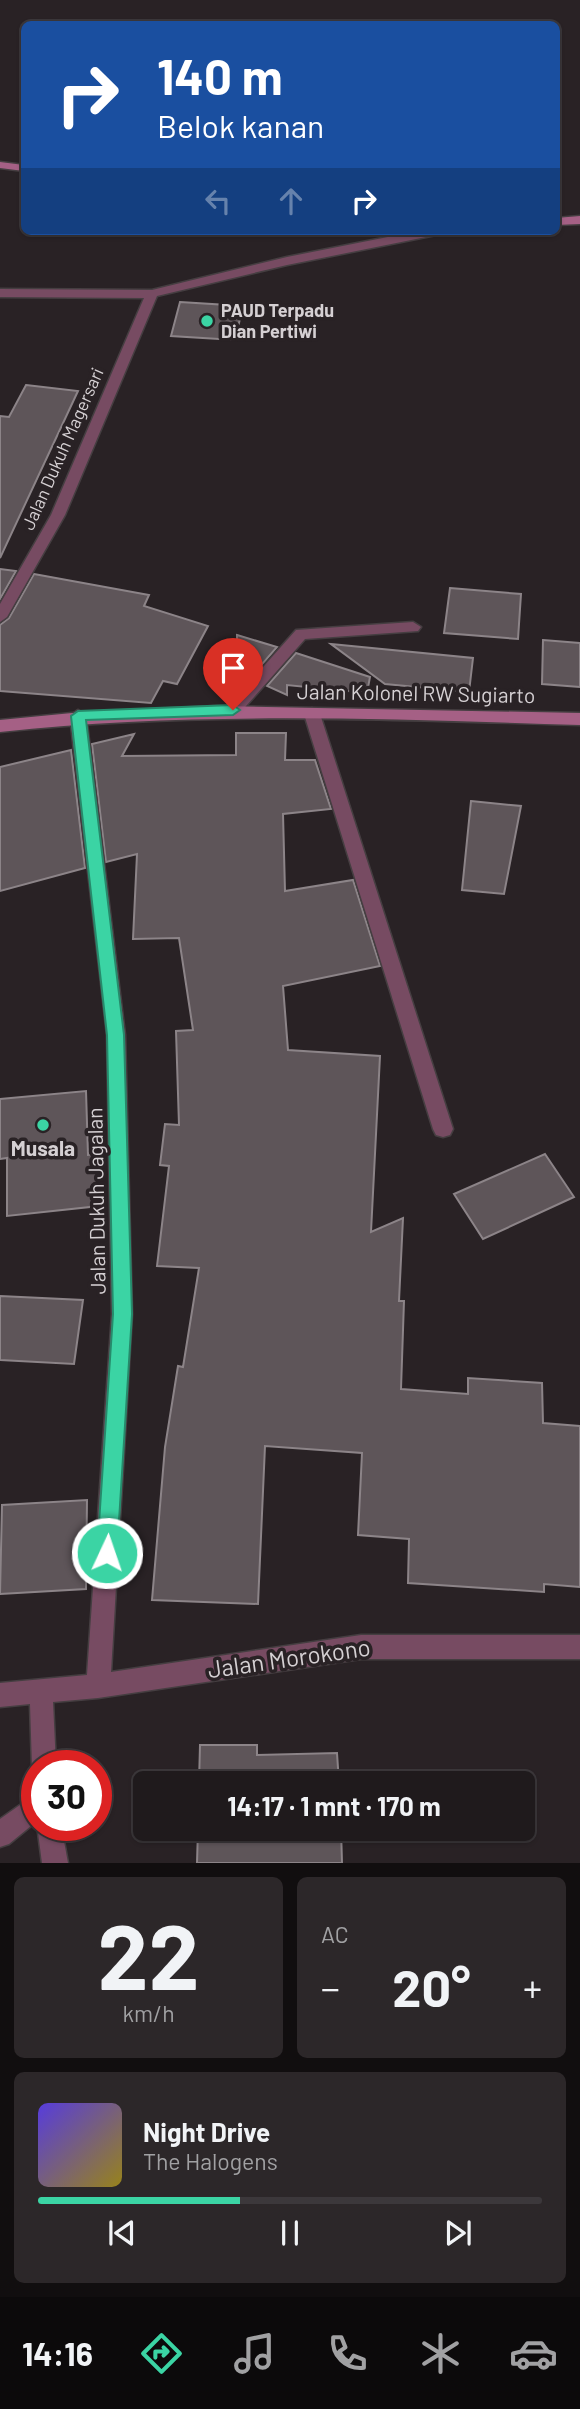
<!DOCTYPE html>
<html lang="id">
<head>
<meta charset="utf-8">
<style>
  :root { --surface:#1f1a1c; --page:#2c2729; --text:#f1f3f6; --muted:#a1a1a3; --line:#3c383b; --accent:#3bd4a4 }
  body { margin:0; font-family:Barlow,sans-serif; background:var(--page); color:var(--text); height:100vh; display:flex; flex-direction:column; font-size:26px; white-space:nowrap }
  * { box-sizing:border-box; margin:0 }
  p { font-size:23px; color:var(--muted) }
  .icon { flex:none; width:38px; height:38px; fill:none; stroke:currentColor; stroke-width:2; stroke-linecap:round; stroke-linejoin:round }
  .map { position:relative; height:1863px; overflow:hidden }
  .sheet { display:flex; flex-direction:column; gap:14px; padding:14px; background:#110e0f; flex:1 }
  .sheet>* { flex:none }
  .banner { position:absolute; left:21px; top:21px; width:539px; height:214px; border-radius:10px; box-shadow:0 2px 5px #0004,0 0 0 2px var(--line); background:#1a4fa0; color:#fff; overflow:hidden }
  .speed { position:absolute; left:21px; top:1750px; display:flex; gap:14px; font-size:35px; font-weight:700; text-align:center }
  .speed>* { display:grid; place-content:center; width:91px; height:91px; border-radius:50%; background:var(--surface); box-shadow:0 2px 5px #0004,0 0 0 2px var(--line); line-height:1 }
  .speed .limit { border:10px solid #d22; background:#fff; color:#111 }
  .pin { position:absolute; display:grid; place-items:center; width:60px; height:60px; color:#fff; margin:-72px -30px; border-radius:50% 50% 50% 0; rotate:-45deg; box-shadow:0 0 7px #0007 }
  .pin .icon { rotate:45deg }
  .me { position:absolute; width:77px; margin:-38px; rotate:3deg; stroke-linejoin:round; filter:drop-shadow(0 0 5px #0008) }
  .turn { display:flex; align-items:center; gap:24px; height:147px; padding:0 21px; font-size:32px }
  .turn .icon { width:91px; height:91px; stroke-width:2.5 }
  .turn b { display:block; font-size:49px; line-height:60px }
  .lanes { display:flex; align-items:center; height:66px; padding:0 21px; background:#0003; justify-content:center; gap:35px; direction:ltr }
  .lanes .off { opacity:.35 }
  .big { font-size:52px; font-weight:700; line-height:1.1 }
  .sheet .card { flex:1; display:flex; flex-direction:column; justify-content:center; gap:10px; min-width:0; padding:0 24px; border-radius:10px; background:var(--page) }
  .sheet .dial { align-items:center; gap:0 }
  .dial b { font-size:91px; line-height:1 }
  .song { display:flex; align-items:center; gap:21px }
  .cover { width:84px; height:84px; border-radius:10px; background:linear-gradient(135deg,hsl(250 70% 55%),hsl(50 70% 35%)) }
  .played { height:7px; border-radius:4px; background:linear-gradient(90deg,var(--accent) 40%,var(--line) 40%) }
  .keys { display:flex; justify-content:space-around; direction:ltr }
  .heat { display:flex; justify-content:space-between; align-items:center; font-size:38px; direction:ltr }
  .sheet .tiles { flex:1; display:grid; gap:14px; grid-template-columns:1fr 1fr }
  .card:last-child { grid-column:span 2 }
  .trip { position:absolute; left:133px; top:1771px; width:402px; height:70px; border-radius:10px; background:var(--surface); box-shadow:0 2px 5px #0004,0 0 0 2px var(--line); font-weight:700; line-height:70px; text-align:center }
  .tabs { display:flex; height:112px; justify-content:space-around; align-items:center; background:#0c0a0b; color:var(--muted) }
  .tabs .icon { width:49px; height:49px }
  .tabs .current { color:var(--accent) }
  .tabs b { font-size:32px; color:var(--text) }
  .map>svg:first-child { display:block }
  .building { fill:#5e5559; stroke:#8c8488; stroke-width:2 }
  .lines { fill:none; stroke-linecap:round; stroke-linejoin:round }
  .street-casing { stroke:#453e41; stroke-width:3 }
  .secondary-casing { stroke:#453e41; stroke-width:3 }
  .street { fill:#774b62; fill-rule:evenodd }
  .secondary { fill:#a56085; fill-rule:evenodd }
  .route { fill:#3bd4a4; stroke:#268a6b; stroke-width:2 }
  .poi-dot { fill:#3bd4a4; stroke:#292225; stroke-width:2.5 }
  .labels { text-anchor:middle; stroke-width:7; stroke-linejoin:round; paint-order:stroke }
  .far-poi-label { font-size:18px; font-weight:bold; fill:#d5d0d3; stroke:#292225; text-anchor:start }
  .far-street-label { font-size:18px; fill:#d5d0d3; stroke:#292225 }
  .street-label { font-size:21px; fill:#d5d0d3; stroke:#292225 }
  .poi-label { font-size:21px; font-weight:bold; fill:#d5d0d3; stroke:#292225 }
  .near-street-label { font-size:24px; fill:#d5d0d3; stroke:#292225 }
</style>
</head>
<body>
<div class="map">
<svg width="580" height="1863" viewBox="0 0 580 1863">
  <rect width="100%" height="100%" fill="#292225"/>
  <g class="building">
    <path d="M180 302 243 306 235 340 171 336Z"/>
    <path d="M26 385 78 391 0 558V416L9 417Z"/>
    <path d="M0 569 16 571 0 599Z"/>
    <path d="M34 574 149 595 144 606 208 626 177 684 163 681 151 703 0 691V625L9 618Z"/>
    <path d="M450 588 521 594 518 639 444 633Z"/>
    <path d="M237 635 277 647 250 678 237 672Z"/>
    <path d="M543 640 580 643V687L542 684Z"/>
    <path d="M331 644 473 658 469 692 385 684Z"/>
    <path d="M296 653 370 677 367 693 287 685V695L267 686Z"/>
    <path d="M236 733H286L285 760H315L331 809 283 814 285 891 353 880 380 966 283 986 288 1050 380 1056 371 1232 403 1218 399 1301H404L401 1389 468 1394V1378L542 1383 543 1423 580 1426V1587L544 1584V1592L408 1583 409 1539 358 1535 362 1453 265 1446 258 1604 152 1600 165 1447 178 1366 183 1367 199 1268 157 1266 169 1166 160 1165 165 1124 179 1125 176 1031 193 1030 179 938 133 939 137 854 106 862 92 744 134 734 122 756 236 755Z"/>
    <path d="M71 750 85 868 0 891V767Z"/>
    <path d="M471 801 521 806 504 894 462 890Z"/>
    <path d="M86 1091 88 1155 97 1154 99 1206 7 1216V1158L0 1159V1099Z"/>
    <path d="M545 1154 574 1197 483 1239 454 1194Z"/>
    <path d="M0 1296 83 1300 74 1364 0 1360Z"/>
    <path d="M87 1500 86 1589 0 1594 2 1505Z"/>
    <path d="M200 1745H257V1755L337 1753 339 1783H199Z"/>
    <path d="M198 1829H341L342 1863H197Z"/>
  </g>
  <g class="lines">
    <g class="street-casing">
      <g id="street">
        <path d="M418 231H442L436 235 287 265 157 296 65 515 7 617 0 622V604L51 515 144 298 0 297V289L152 290 287 257Z"/>
        <path d="M413 622 421 627 418 631 305 639 239 714H227L225 710 296 630Z"/>
        <path d="M312 708 320 714 453 1129 450 1135 443 1137 436 1135 433 1129 304 714Z"/>
        <path d="M78 710 86 716 125 1035 132 1314 111 1672 361 1635H580V1659H361L98 1698 53 1702 56 1766H37L35 1775 32 1766 30 1704 0 1707V1683L87 1675 112 1314 107 1035 70 716Z"/>
        <path d="M37 1793V1821L9 1844 0 1847V1819Z"/>
        <path d="M37 1825H61L68 1863H42Z"/>
      </g>
    </g>
    <g class="secondary-casing">
      <g id="secondary">
        <path d="M0 162 24 165V171L0 168Z"/>
        <path d="M580 216V224L556 225V218Z"/>
        <path d="M217 706 580 713V725C386 719 193 711 0 732V720L72 713Z"/>
      </g>
    </g>
    <use href="#street" class="street"/>
    <use href="#secondary" class="secondary"/>
  </g>
  <path class="route" d="M233 705 240 710 233 715 86 720 124 1035 132 1314 117 1553 114 1561 107 1564 100 1561 97 1553 113 1314 107 1035 71 716 78 711Z"/>
  <g class="poi-dot">
    <circle cx="207" cy="321" r="7"/>
    <circle cx="43" cy="1125" r="7"/>
  </g>
  <g class="labels">
    <g class="far-poi-label">
      <text x="221" y="317">PAUD Terpadu<tspan x="221" dy="21">Dian Pertiwi</tspan></text>
    </g>
    <g class="far-street-label">
      <text transform="translate(63 449) rotate(-66)" y="6">Jalan Dukuh Magersari</text>
    </g>
    <g class="street-label">
      <text transform="translate(416 694) rotate(1)" y="7">Jalan Kolonel RW Sugiarto</text>
      <text transform="translate(97 1201) rotate(-91)" y="7">Jalan Dukuh Jagalan</text>
    </g>
    <g class="poi-label">
      <text x="43" y="1156">Musala</text>
    </g>
    <g class="near-street-label">
      <text transform="translate(289 1659) rotate(-8)" y="8">Jalan Morokono</text>
    </g>
  </g>
</svg>
<div class="speed"><div class="limit">30</div></div>
<div class="pin" style="left:233px;top:710px;background:#d93025"><svg class="icon" aria-label="arrive" viewBox="0 0 24 24"><path d="M6 21V4h12l-3 4 3 4H6"/></svg></div>
<svg class="me" style="left:107px;top:1553px" viewBox="-20 -20 40 40"><circle r="17" fill="#3bd4a4" stroke="#fff" stroke-width="3"/><path d="M0-11L8 9 0 5-8 9z" fill="#fff"/></svg>
<div class="trip">14:17 · 1 mnt · 170 m</div>
<div class="banner">
<div class="turn"><svg class="icon" aria-label="right" viewBox="0 0 24 24"><path d="M7 20v-9h11M14 6l5 5-5 5"/></svg><div><b>140 m</b>Belok kanan</div></div>
<div class="lanes"><svg class="icon off" aria-label="left" viewBox="0 0 24 24"><path d="M17 20v-9H6M10 6l-5 5 5 5"/></svg><svg class="icon off" aria-label="ahead" viewBox="0 0 24 24"><path d="M12 20V5M6 11l6-6 6 6"/></svg><svg class="icon" aria-label="right" viewBox="0 0 24 24"><path d="M7 20v-9h11M14 6l5 5-5 5"/></svg></div>
</div>
</div>
<section class="sheet">
<div class="tiles">
<div class="card dial"><b>22</b><p>km/h</p></div>
<div class="card"><p>AC</p>
<div class="heat"><a>−</a><b class="big">20°</b><a>+</a></div>
</div>
<div class="card">
<div class="song"><i class="cover"></i><div><b>Night Drive</b><p>The Halogens</p></div></div>
<div class="played"></div>
<div class="keys"><svg class="icon" aria-label="previous" viewBox="0 0 24 24"><path d="M18 5L8 12l10 7zM5 5v14"/></svg><svg class="icon" aria-label="pause" viewBox="0 0 24 24"><path d="M8 5v14M16 5v14"/></svg><svg class="icon" aria-label="next" viewBox="0 0 24 24"><path d="M6 5l10 7-10 7zM19 5v14"/></svg></div>
</div>
</div>
</section>
<nav class="tabs">
<b>14:16</b>
<svg class="icon current" aria-label="directions" viewBox="0 0 24 24"><path d="M12 3l9 9-9 9-9-9zM9 14v-3h6M13 9l2 2-2 2"/></svg>
<svg class="icon" aria-label="music" viewBox="0 0 24 24"><path d="M9 18V5l10-2v13"/><circle cx="6" cy="18" r="3"/><circle cx="16" cy="16" r="3"/></svg>
<svg class="icon" aria-label="phone" viewBox="0 0 24 24"><path d="M5 4h4l2 5-3 2q2 4 5 5l2-3 5 2v4C11 20 4 13 5 4z"/></svg>
<svg class="icon" aria-label="climate" viewBox="0 0 24 24"><path d="M12 3v18M4 7l16 10M4 17L20 7"/></svg>
<svg class="icon" aria-label="car" viewBox="0 0 24 24"><path d="M5 17H2v-5l4-1 3-4h7l3 4 3 1v5h-3M9 17h6M6 11h13"/><circle cx="7" cy="17" r="2"/><circle cx="17" cy="17" r="2"/></svg>
</nav>
</body>
</html>
